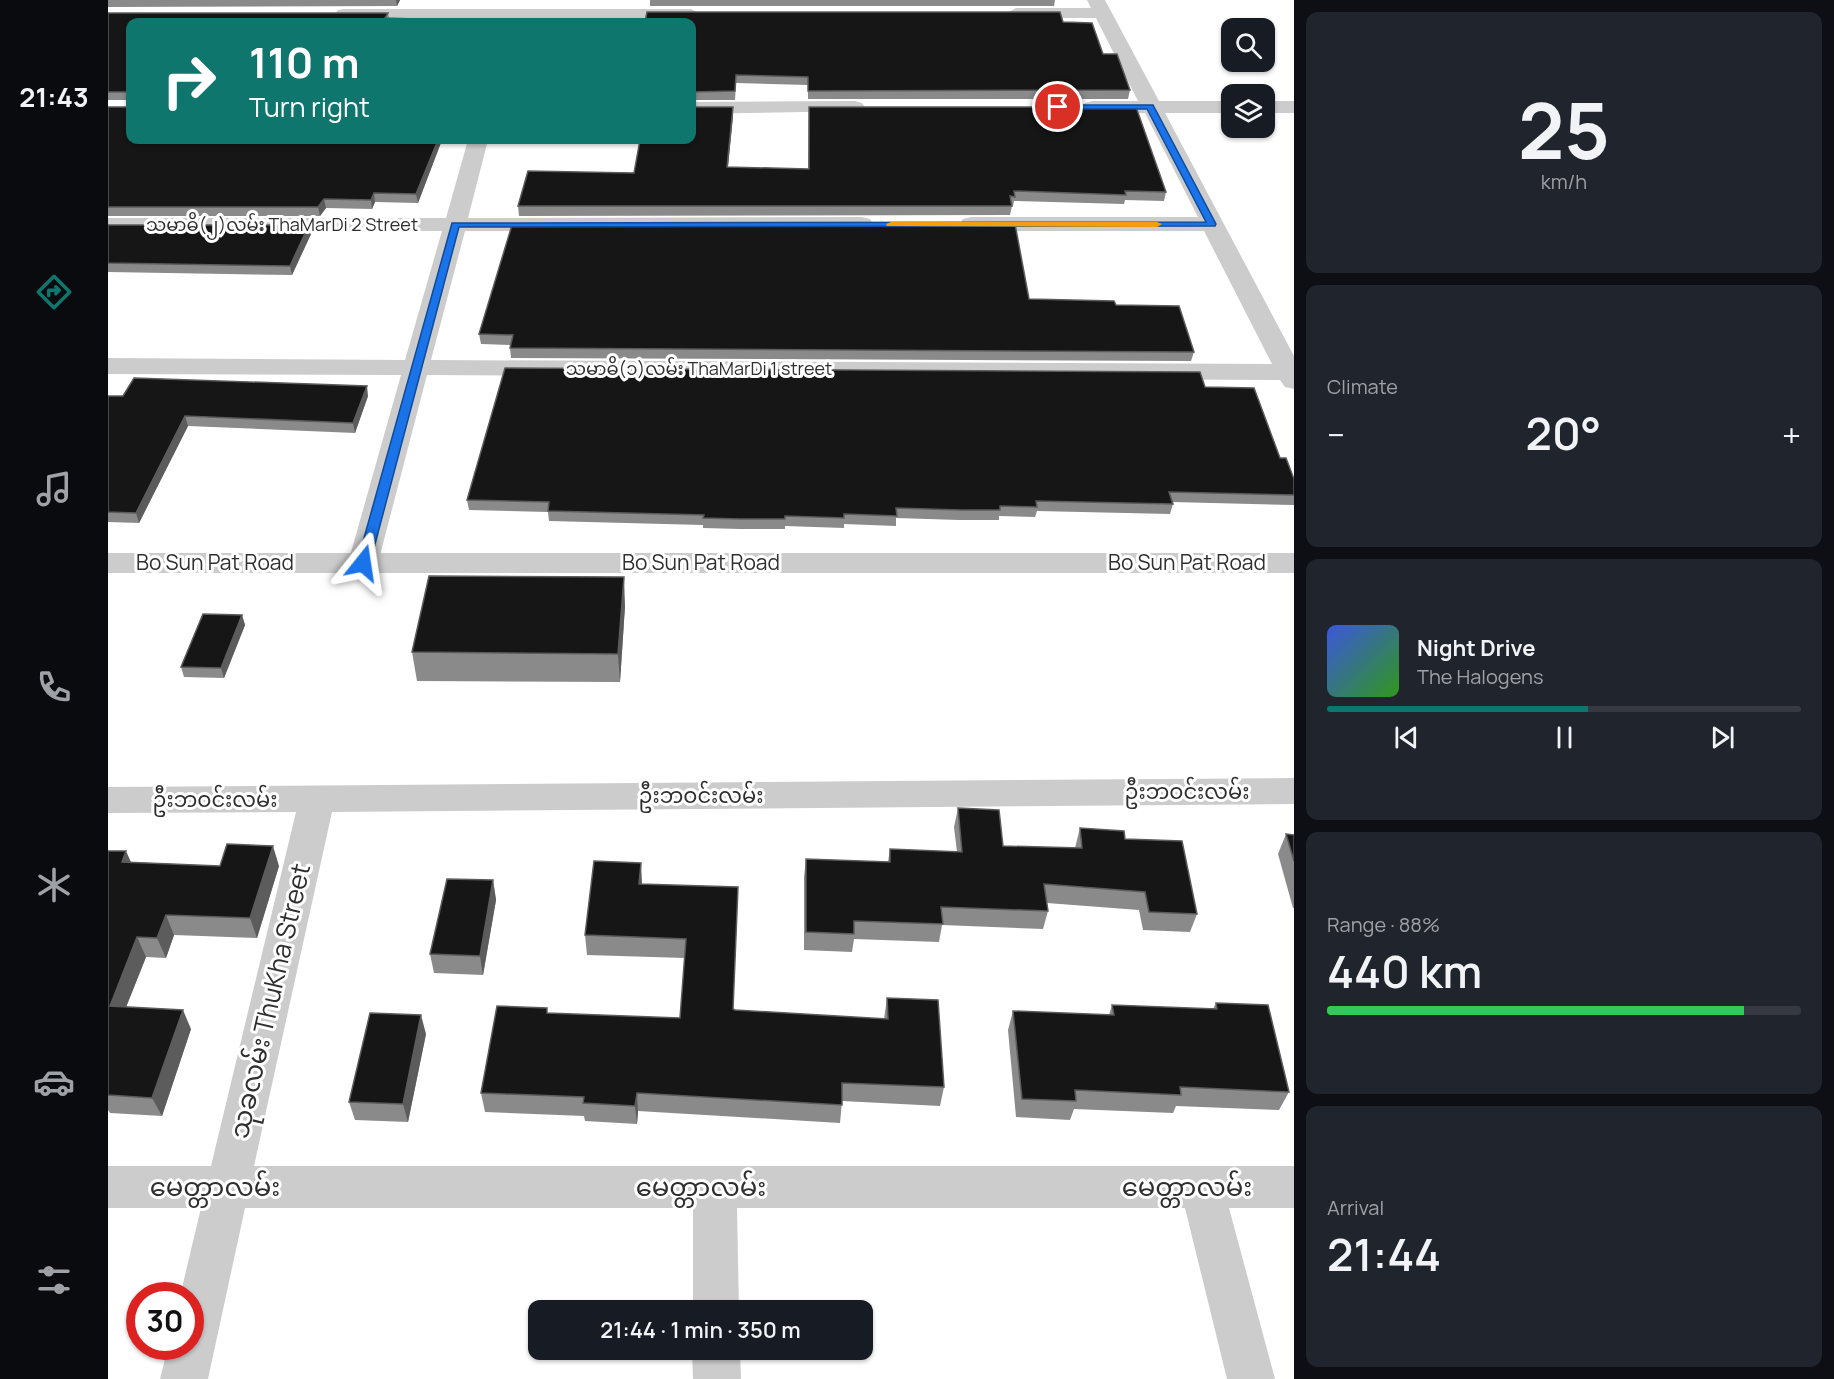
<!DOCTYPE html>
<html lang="en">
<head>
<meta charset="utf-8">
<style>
  :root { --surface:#171b24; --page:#20242c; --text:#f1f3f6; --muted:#9ea1a6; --line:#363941; --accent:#0f766e }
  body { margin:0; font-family:Manrope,"Noto Sans Myanmar",sans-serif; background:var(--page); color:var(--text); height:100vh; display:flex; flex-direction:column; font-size:22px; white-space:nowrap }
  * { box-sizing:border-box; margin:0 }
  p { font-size:20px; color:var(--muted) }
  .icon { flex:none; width:33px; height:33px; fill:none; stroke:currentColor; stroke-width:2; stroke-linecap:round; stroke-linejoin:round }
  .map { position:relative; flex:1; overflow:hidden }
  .drawer { display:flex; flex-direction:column; gap:12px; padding:12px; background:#0d0f14; width:540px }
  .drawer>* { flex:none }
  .banner { position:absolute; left:18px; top:18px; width:570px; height:126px; border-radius:12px; box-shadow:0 2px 4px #0004; background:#0f766e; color:#fff; overflow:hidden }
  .buttons { position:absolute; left:1113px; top:18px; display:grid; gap:12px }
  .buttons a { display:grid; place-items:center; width:54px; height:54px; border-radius:12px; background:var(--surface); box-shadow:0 2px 4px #0004; font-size:30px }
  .speed { position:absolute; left:18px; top:1282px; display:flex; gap:12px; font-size:30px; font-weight:700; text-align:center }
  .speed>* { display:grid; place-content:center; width:78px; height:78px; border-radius:50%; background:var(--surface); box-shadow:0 2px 4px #0004; line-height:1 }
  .speed .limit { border:9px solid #d22; background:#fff; color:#111 }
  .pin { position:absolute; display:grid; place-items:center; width:51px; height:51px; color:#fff; margin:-26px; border:3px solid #fff; border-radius:50%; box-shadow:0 2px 6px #0007 }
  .me { position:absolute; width:66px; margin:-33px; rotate:15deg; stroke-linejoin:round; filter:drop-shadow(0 0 4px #0008) }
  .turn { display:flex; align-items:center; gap:21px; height:126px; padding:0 24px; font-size:27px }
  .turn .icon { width:78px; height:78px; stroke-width:2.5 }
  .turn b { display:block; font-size:42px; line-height:51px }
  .big { font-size:45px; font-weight:600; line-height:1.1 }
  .drawer .tile { flex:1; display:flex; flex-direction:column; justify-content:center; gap:9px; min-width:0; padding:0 21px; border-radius:12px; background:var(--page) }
  .drawer .dial { align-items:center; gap:0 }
  .dial b { font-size:78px; line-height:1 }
  .song { display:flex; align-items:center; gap:18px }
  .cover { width:72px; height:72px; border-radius:9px; background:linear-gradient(135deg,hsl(230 70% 55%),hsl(110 70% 35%)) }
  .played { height:6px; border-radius:3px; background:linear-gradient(90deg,var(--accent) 55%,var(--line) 55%) }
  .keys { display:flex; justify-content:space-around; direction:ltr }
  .heat { display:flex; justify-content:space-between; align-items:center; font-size:33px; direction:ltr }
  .charge { height:9px; border-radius:4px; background:linear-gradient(90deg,#34c759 88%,var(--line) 0) }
  .trip { position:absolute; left:420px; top:1300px; width:345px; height:60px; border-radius:12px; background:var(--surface); box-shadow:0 2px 4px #0004; font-weight:600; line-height:60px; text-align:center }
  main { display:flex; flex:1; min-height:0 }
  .dock { display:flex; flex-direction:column; width:108px; justify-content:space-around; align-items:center; background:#090b0e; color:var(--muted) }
  .dock .icon { width:42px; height:42px }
  .dock .current { color:var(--accent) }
  .dock b { font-size:27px; color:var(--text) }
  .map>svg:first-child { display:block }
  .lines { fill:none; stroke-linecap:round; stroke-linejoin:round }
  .minor { fill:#ccc; fill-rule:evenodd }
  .tertiary { fill:#ccc; fill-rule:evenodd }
  .wall { fill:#8a8a8a }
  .shaded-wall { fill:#5c5c5c }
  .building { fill:#161616; stroke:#5c5c5c; stroke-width:1.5 }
  .route { fill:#1a73e8; stroke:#114b97; stroke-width:1.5 }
  .slow { fill:#f59e0b }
  .labels { text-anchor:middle; stroke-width:6; stroke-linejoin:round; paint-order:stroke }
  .far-street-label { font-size:18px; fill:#2f2f2f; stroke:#fff }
  .street-label { font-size:21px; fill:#2f2f2f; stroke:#fff }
  .near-street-label { font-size:26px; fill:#2f2f2f; stroke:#fff }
</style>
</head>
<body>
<main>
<nav class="dock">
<b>21:43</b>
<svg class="icon current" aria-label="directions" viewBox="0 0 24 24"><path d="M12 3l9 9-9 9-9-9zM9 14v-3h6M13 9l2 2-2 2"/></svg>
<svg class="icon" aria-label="music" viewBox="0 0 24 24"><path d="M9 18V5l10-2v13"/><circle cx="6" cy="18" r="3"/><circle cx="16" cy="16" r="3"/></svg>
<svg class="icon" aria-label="phone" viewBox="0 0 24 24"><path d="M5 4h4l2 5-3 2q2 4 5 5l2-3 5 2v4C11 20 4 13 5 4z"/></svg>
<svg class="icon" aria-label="climate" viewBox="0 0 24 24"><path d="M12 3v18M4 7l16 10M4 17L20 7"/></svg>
<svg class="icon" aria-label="car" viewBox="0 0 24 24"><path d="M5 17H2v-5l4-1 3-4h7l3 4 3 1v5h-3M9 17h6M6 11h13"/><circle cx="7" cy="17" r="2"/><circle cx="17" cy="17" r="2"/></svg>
<svg class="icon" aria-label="filters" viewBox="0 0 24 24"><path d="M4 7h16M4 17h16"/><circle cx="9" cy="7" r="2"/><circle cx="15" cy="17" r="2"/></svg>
</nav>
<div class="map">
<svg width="1186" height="1379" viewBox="0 0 1186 1379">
  <rect width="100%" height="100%" fill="#fff"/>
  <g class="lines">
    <g class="minor">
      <path d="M979 0H997L1051 101H1124V113H1057L1186 356V389L1177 387 1172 380 319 375 270 563 266 570 255 573 244 570 240 563 293 375 0 374V358L297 360 334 231 0 232V218H338L360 140H380L360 218 754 217 762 219 765 224 762 229 754 231H357L323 360 1164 364 1096 231H863L855 229 852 224 855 219 863 217H1090L1037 113H984L977 111 974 107 977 103 984 101H1030L988 18H908L899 13 908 8H983Z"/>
      <path d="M236 9H583L592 14 583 19 230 18 227 14 230 10Z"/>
      <path d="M747 101 754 103 757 107 754 111 584 114V102Z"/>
      <rect x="1156" y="101" width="30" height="12"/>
      <path d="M1186 778V804L224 812 146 1166H1186V1208H1121L1167 1379H1119L1077 1208H629L631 1311H585V1208H137L100 1379H52L60 1347H82V1296H72L93 1208H0V1166H103L188 812 0 813V787Z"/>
      <path d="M584 1350H632L633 1379H585Z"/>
    </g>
    <rect class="tertiary" x="0" y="553" width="1186" height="20"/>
  </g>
  <g class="wall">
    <path d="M0 0H292L289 6 0 7Z"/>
    <path d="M542 0H947L946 6H542Z"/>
    <path d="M0 13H280L281 18 366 21V22H22V140H334L310 203 267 202 264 209 218 208 212 216H0V107H21V100H0Z"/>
    <path d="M584 22H955L995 54 1022 90 1020 99H700V85L628 83 627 100H584Z"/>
    <path d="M584 107 625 116 620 167 700 169 701 107 1058 192 1056 201 1017 200 1016 204 906 201 905 206H904L902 215 411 216 410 206 526 173Z"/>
    <path d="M0 225 203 234 184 275 0 272Z"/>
    <path d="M921 299 1008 305 1086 352 1083 361 403 358 402 348 403 345 373 344 371 334Z"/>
    <path d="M1097 387 1172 458 1186 479V505L1064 502 1065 504 1062 514 929 511 927 517 891 516V520H851L788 518V526L736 524V528L677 526V529H632L595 528V525L441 521 440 512 361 510 359 500Z"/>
    <path d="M0 396H260L247 433 80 426 31 523 0 522Z"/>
    <path d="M517 606 512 682 309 681 304 652Z"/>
    <path d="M134 615 137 625 116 678 76 677 73 667Z"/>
    <path d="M850 808 895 846 967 848 972 828 1017 839 1089 914 1082 932 1035 930 1031 910 939 903 940 911 935 929 834 925 831 942 746 939 744 952 696 950V877L698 859 780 862 782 849 849 852 846 827Z"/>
    <path d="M1178 834 1186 835V908H1185L1170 854Z"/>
    <path d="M0 851 23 862 112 866H171L149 938 66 935 58 958 38 957 18 1007 83 1029 54 1116 2 1113 0 1110Z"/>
    <path d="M385 880 388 900 375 975 326 973 322 954Z"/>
    <path d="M534 884 630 887 625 1009 627 1010 776 1019 779 998 836 1087 832 1106 734 1101 732 1123 530 1111 529 1124 477 1121 476 1116 377 1112 373 1093 440 1013 572 1018 577 958 479 955 477 935Z"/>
    <path d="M1108 1003 1181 1092 1171 1110 1068 1106 1065 1113 966 1109 962 1120 908 1117 900 1030 905 1011 1001 1015 1004 1005 1105 1009Z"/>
    <path d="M318 1034 300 1122 247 1120 241 1102Z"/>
  </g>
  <g class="shaded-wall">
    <path d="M288 0H292L289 6Z"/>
    <path d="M625 107V116L619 176V167Z"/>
    <path d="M330 140H334L310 203 308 194Z"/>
    <path d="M266 193 267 202 264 209 263 200Z"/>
    <path d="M216 199 218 208 212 216 210 207Z"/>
    <path d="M201 225 203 234 184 275 182 266Z"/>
    <path d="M259 386 260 396 247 433 245 423Z"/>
    <path d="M77 416 80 426 31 523 28 513Z"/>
    <path d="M516 577 517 606 512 682 510 654Z"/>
    <path d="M134 615 137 625 116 678 113 668Z"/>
    <path d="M165 846 171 866 149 938 142 918Z"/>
    <path d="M18 851 27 871 14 862Z"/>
    <path d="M533 863 534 883 532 904 531 884Z"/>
    <path d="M385 880 388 900 375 975 372 956Z"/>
    <path d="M58 915 66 935 58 958 49 938Z"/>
    <path d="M29 937 38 957 11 1025 2 1006Z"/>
    <path d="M75 1010 83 1029 54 1116 44 1098Z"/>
    <path d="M313 1015 318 1034 300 1122 295 1104Z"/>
    <path d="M529 1093 530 1111 529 1124 527 1106Z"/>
  </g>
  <g class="building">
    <path d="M539 12H952L955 22 984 23 995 54H1009L1022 90 700 91V77L628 75 627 91 584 92V22H537Z"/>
    <path d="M0 13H280L277 18 366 21 365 22H22V140H330L308 194 266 193 263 200 216 199 210 207H0V107H21V92H0Z"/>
    <path d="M584 105V107H625L619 167 701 169V107H1028L1058 192 1017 191 1018 195 906 191 907 197 902 196 904 206H410L420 171 526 173 532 140H584Z"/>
    <path d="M907 224 921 299 1006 301 1008 305 1071 306 1086 352 402 348 405 335 371 334 404 225Z"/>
    <path d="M0 225H201L182 266 0 263Z"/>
    <path d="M397 368 1092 372 1097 387 1146 388 1172 458H1178L1186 479V495L1061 492 1065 504 928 501 929 507 892 506V510H853L788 508 789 516 736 514V518L677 516V519H632L595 518 596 515 440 511 441 502 359 500Z"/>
    <path d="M26 378 259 386 245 423 77 416 28 513 0 512V396H15Z"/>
    <path d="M321 576 516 577 510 654 304 652Z"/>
    <path d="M95 614 134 615 113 668 73 667Z"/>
    <path d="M850 808 891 810 895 846 974 848 972 828 1016 831 1017 839 1074 841 1089 914 1041 912 1037 892 936 884 940 911 833 907 835 924 746 921V934L698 932V859L782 862V849L854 852Z"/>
    <path d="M1178 834 1186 835V861Z"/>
    <path d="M119 844 165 846 142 918 58 915 49 938 29 937 2 1006 75 1010 44 1098 0 1095V851H18L14 862 112 866Z"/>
    <path d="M486 861 533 863 531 884 630 887 625 1009 627 1010 780 1019 779 998 830 1000 836 1087 734 1083V1105L529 1093 527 1106 475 1103 476 1097 373 1093 389 1006 439 1008V1013L572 1018 578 939 477 935Z"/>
    <path d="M339 879 385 880 372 956 322 954Z"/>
    <path d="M1108 1003 1160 1005 1181 1092 1072 1087 1073 1095 967 1090 968 1101 914 1099 905 1011 1006 1015 1004 1005 1109 1009Z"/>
    <path d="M262 1013 313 1015 295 1104 241 1102Z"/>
  </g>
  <path class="route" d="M947 105H1045L1108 224 1107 226 351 227 262 563 260 566H251L249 563 344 223 1098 222 1039 109H950Z"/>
  <path class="slow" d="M783 222H1049L1054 224 1049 227 779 226 778 224Z"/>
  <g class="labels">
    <g class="far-street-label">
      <text x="174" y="231">သမာဓိ(၂)လမ်း ThaMarDi 2 Street</text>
      <text x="591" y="375">သမာဓိ(၁)လမ်း ThaMarDi 1 street</text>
    </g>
    <g class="street-label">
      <text x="107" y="570">Bo Sun Pat Road</text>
      <text x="593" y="570">Bo Sun Pat Road</text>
      <text x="1079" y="570">Bo Sun Pat Road</text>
      <text x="1079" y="799">ဦးဘဝင်းလမ်း</text>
      <text x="593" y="803">ဦးဘဝင်းလမ်း</text>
      <text x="107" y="807">ဦးဘဝင်းလမ်း</text>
    </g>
    <g class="near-street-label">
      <text transform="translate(162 1001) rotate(-77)" y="9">သုခလမ်း ThuKha Street</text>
      <text x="107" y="1196">မေတ္တာလမ်း</text>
      <text x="593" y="1196">မေတ္တာလမ်း</text>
      <text x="1079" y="1196">မေတ္တာလမ်း</text>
    </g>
  </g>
</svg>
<div class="buttons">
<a><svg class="icon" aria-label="search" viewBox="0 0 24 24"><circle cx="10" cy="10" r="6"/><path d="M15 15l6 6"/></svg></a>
<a><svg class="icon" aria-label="layers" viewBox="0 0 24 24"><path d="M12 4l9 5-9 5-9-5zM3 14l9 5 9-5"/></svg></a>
</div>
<div class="speed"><div class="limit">30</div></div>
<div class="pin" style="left:950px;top:107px;background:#d93025"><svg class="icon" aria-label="arrive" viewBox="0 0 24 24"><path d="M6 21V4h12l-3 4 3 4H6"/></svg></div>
<svg class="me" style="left:255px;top:563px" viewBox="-20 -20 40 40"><path d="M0-17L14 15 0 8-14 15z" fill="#1a73e8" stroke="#fff" stroke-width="4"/></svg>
<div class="trip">21:44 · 1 min · 350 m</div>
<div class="banner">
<div class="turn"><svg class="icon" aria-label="right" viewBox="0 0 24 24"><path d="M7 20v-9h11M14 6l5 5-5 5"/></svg><div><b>110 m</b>Turn right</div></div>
</div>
</div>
<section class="drawer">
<div class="tile dial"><b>25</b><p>km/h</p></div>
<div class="tile"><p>Climate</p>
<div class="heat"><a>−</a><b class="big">20°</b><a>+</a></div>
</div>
<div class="tile">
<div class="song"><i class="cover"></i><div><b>Night Drive</b><p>The Halogens</p></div></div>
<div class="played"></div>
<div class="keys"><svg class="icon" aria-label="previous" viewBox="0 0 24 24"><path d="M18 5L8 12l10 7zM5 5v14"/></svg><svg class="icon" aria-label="pause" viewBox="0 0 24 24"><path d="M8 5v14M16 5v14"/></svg><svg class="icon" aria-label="next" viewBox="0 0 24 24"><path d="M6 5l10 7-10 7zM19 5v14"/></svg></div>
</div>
<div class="tile"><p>Range · 88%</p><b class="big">440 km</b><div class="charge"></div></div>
<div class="tile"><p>Arrival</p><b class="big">21:44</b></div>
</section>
</main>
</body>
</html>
